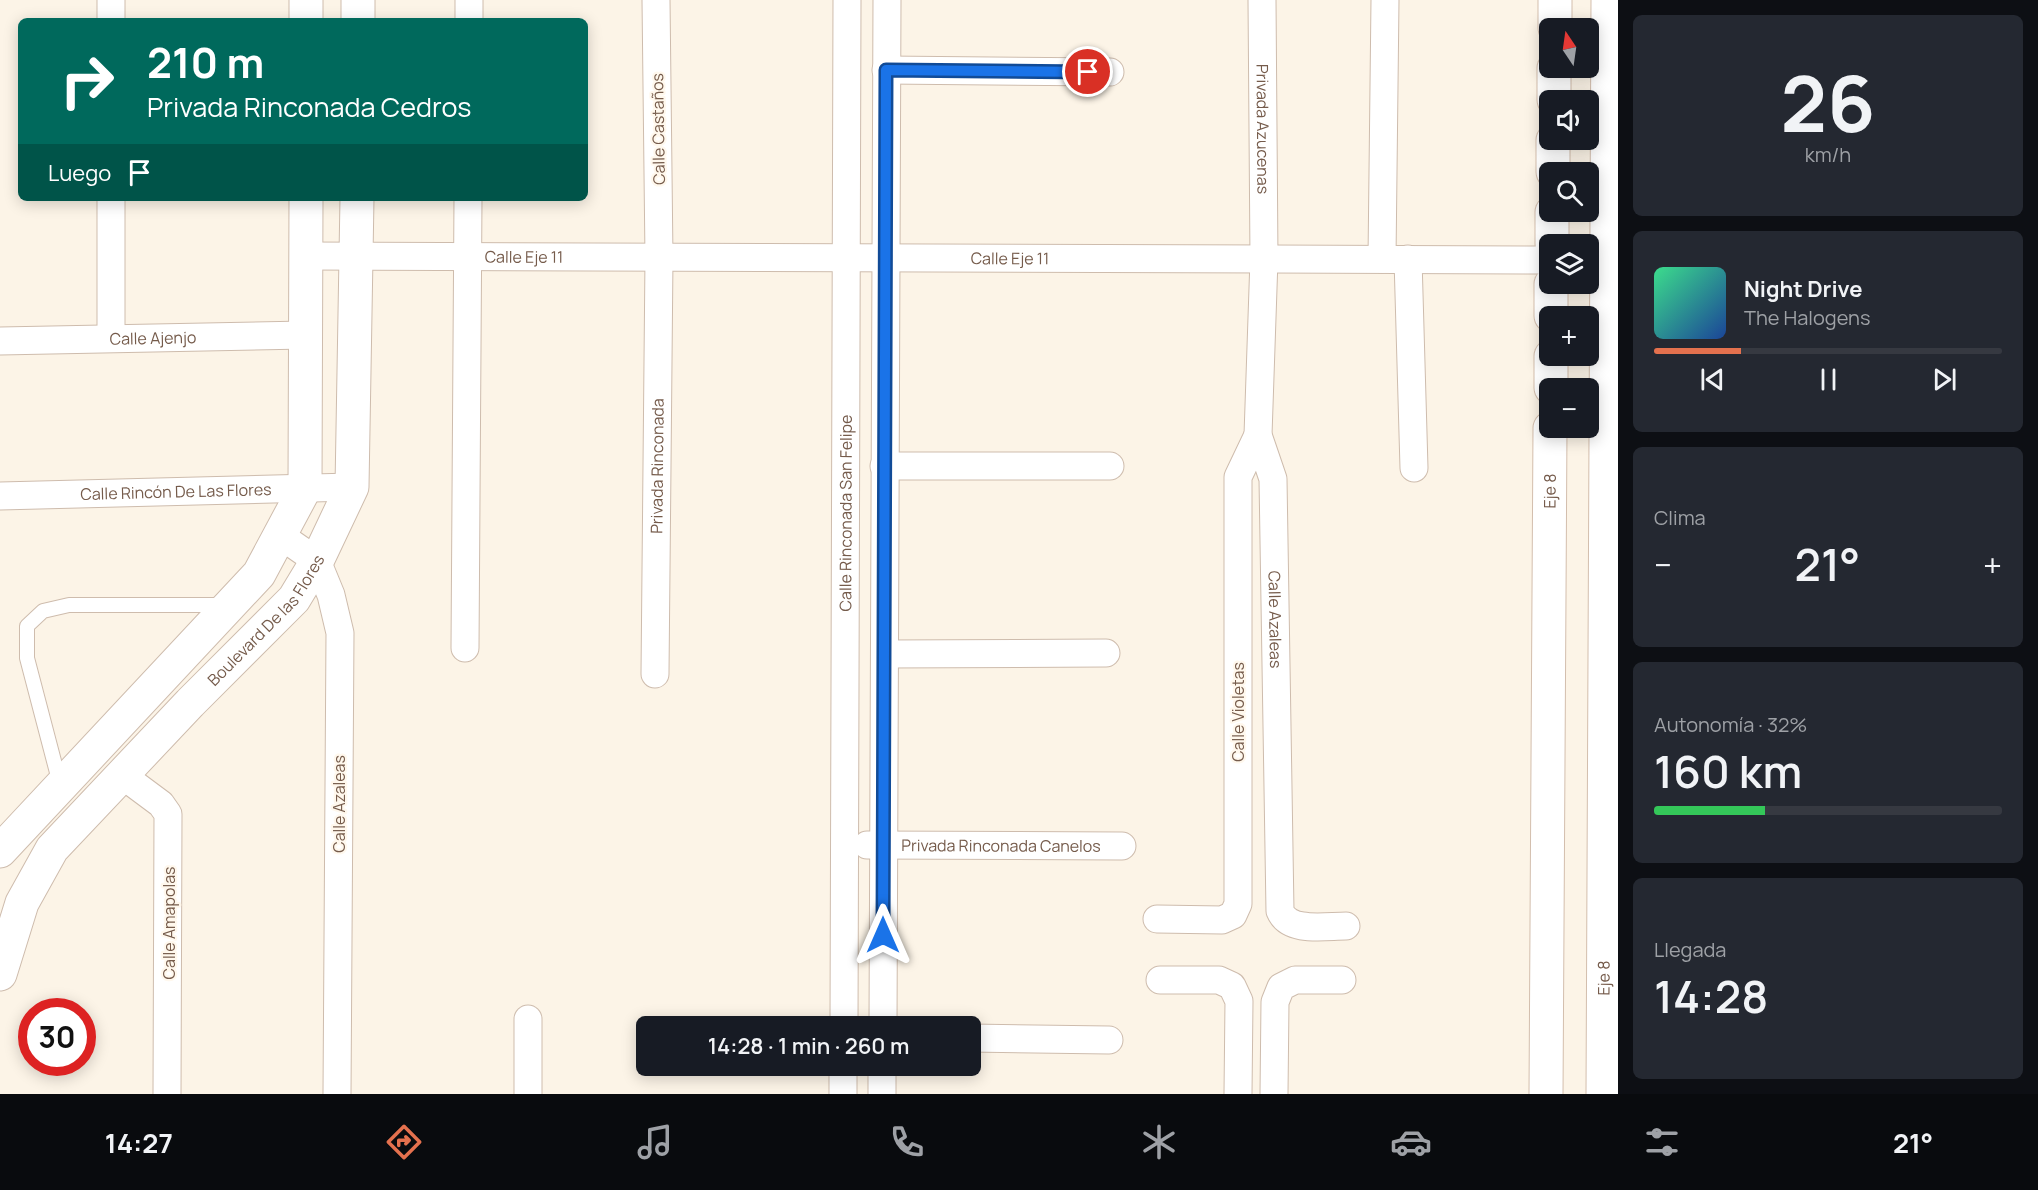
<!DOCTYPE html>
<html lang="es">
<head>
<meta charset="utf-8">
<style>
  :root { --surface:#171b24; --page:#242831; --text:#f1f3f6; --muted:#9ea1a6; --line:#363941; --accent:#e4714e }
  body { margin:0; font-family:Manrope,sans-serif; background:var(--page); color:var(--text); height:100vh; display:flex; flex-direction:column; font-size:22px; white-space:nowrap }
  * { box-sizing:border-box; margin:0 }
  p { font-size:20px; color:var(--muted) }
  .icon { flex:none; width:33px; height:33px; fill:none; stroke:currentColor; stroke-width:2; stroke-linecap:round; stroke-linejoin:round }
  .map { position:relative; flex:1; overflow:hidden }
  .side { display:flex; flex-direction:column; gap:15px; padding:15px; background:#0d0f14; width:420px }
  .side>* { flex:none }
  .hud { position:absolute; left:18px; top:18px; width:570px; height:183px; border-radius:9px; box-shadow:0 3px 15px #0003; background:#00695c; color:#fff; overflow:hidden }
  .needle { width:39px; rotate:347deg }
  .buttons { position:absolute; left:1539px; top:18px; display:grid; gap:12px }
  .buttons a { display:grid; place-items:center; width:60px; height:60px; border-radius:9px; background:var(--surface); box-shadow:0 3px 15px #0003; font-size:30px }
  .speed { position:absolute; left:18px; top:998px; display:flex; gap:12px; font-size:30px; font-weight:700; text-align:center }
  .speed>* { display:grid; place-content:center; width:78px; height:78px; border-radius:50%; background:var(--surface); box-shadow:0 3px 15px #0003; line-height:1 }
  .speed .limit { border:9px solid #d22; background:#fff; color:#111 }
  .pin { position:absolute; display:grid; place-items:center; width:51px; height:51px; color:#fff; margin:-26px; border:3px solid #fff; border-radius:50%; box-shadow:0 2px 6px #0007 }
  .me { position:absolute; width:66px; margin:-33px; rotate:0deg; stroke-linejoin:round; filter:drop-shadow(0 0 4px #0008) }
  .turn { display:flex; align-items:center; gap:21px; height:126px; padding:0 30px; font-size:27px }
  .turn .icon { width:78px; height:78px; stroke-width:2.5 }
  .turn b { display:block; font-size:42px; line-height:51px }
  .then { display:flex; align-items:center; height:57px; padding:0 30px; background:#0003; gap:12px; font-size:22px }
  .big { font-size:45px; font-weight:600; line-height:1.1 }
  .side .widget { flex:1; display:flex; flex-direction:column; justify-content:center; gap:9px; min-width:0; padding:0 21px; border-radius:9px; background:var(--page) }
  .side .dial { align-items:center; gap:0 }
  .dial b { font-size:78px; line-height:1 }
  .song { display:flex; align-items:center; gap:18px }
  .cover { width:72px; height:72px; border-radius:9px; background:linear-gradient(135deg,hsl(150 70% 55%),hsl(220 70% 35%)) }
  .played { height:6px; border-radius:3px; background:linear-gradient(90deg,var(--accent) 25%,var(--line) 25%) }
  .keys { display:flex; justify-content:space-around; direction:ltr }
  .heat { display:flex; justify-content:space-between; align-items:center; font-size:33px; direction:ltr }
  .charge { height:9px; border-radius:4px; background:linear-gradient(90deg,#34c759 32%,var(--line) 0) }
  .trip { position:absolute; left:636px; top:1016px; width:345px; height:60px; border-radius:9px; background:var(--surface); box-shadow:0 3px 15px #0003; font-weight:600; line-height:60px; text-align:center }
  .dock { display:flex; height:96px; justify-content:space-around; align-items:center; background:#090b0e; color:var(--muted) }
  .dock .icon { width:42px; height:42px }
  .dock .current { color:var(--accent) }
  .dock b { font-size:27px; color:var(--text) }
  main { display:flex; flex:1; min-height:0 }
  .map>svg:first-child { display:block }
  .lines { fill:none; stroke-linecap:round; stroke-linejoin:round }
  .service-casing { stroke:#cebcad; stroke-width:16 }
  .minor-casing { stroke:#cebcad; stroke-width:29 }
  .tertiary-casing { stroke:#cebcad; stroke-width:35 }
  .secondary-casing { stroke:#d3bead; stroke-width:35 }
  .service { stroke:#fff; stroke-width:14 }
  .minor { stroke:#fff; stroke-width:27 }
  .tertiary { stroke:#fff; stroke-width:33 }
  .secondary { stroke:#fff; stroke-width:33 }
  .route-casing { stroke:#114b97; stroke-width:15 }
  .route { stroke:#1a73e8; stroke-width:10 }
  .labels { text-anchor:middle; stroke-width:4.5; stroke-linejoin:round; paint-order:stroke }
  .street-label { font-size:16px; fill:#755b4b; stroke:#fff8ed }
</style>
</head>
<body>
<main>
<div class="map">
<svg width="1618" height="1094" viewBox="0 0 1618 1094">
  <rect width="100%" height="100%" fill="#fcf4e7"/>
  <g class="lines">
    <g class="service-casing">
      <path id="service" d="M60 784 27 658V626L43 611 69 605H224"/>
    </g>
    <g class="minor-casing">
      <g id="minor">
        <path id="s1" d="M1262 0 1264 259 1258 435 1273 479 1280 911C1289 933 1325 926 1346 926"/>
        <path d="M111 21V0"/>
        <path d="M469 21V0"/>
        <path d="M886 70 1110 72"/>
        <path id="s2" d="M306 256 1550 260"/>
        <path d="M1382 259 1385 0"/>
        <path d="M1408 259 1414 468"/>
        <path d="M111 338V198"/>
        <path id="s3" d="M0 341 305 335"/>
        <path d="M884 466H1110"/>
        <path id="s4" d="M0 496 352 487"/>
        <path d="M281 536 317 561 331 595 340 633 337 1094"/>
        <path d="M465 648 468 198"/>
        <path d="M885 654 1106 653"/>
        <path id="s5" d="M655 674 659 258 656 0"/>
        <path d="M122 775 161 804 168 814 167 1094"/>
        <path id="s6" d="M867 845 1122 846"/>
        <path d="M1157 919 1222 920 1233 915 1238 904V477L1258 435"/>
        <path d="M1160 980H1219L1232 986 1239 1001 1238 1094"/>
        <path id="s7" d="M844 1026 847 0"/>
        <path d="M883 1026 887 0"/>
        <path d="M970 1038 1109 1040"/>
        <path d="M528 1094V1019"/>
        <path d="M843 1094V1065"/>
        <path d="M882 1094V1065"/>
        <path d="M1274 1094 1275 1002 1281 987 1295 980H1342"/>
      </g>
    </g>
    <g class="tertiary-casing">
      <g id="tertiary">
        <path d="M306 21V0"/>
        <path d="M358 21V0"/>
        <path d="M0 851 259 574 305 488 306 198"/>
        <path id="s8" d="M0 974 22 903 52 849 190 703 294 599 317 561 352 487 357 198"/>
      </g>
    </g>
    <g class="secondary-casing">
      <g id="secondary">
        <path d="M1555 28V0"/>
        <path d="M1554 100V68"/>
        <path d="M1553 172V140"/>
        <path d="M1552 244V212"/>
        <path d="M1551 316V284"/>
        <path d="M1551 388V356"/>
        <path id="s9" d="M1546 1094 1550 428"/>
        <path id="s10" d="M1603 1094 1608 0"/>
      </g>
    </g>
    <use href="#service" class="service"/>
    <use href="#minor" class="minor"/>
    <use href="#tertiary" class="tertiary"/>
    <use href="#secondary" class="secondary"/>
  </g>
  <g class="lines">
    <g class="route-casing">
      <path id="route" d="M883 935 886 70 1088 72"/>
    </g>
    <use href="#route" class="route"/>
  </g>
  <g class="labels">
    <g class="street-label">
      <text transform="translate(658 129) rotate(-91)" y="6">Calle Castaños</text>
      <text dy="6" stroke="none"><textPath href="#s1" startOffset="129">Privada Azucenas</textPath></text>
      <text dy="6" stroke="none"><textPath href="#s2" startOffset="218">Calle Eje 11</textPath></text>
      <text dy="6" stroke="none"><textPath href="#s2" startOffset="704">Calle Eje 11</textPath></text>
      <text dy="6" stroke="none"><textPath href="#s3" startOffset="153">Calle Ajenjo</textPath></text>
      <text dy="6" stroke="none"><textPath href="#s5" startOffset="208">Privada Rinconada</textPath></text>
      <text dy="6" stroke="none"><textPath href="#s4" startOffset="176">Calle Rincón De Las Flores</textPath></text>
      <text dy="6" stroke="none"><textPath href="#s9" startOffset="603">Eje 8</textPath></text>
      <text dy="6" stroke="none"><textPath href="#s7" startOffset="513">Calle Rinconada San Felipe</textPath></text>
      <text dy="6" stroke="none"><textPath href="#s8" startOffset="450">Boulevard De las Flores</textPath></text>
      <text dy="6" stroke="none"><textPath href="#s1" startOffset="622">Calle Azaleas</textPath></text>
      <text transform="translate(1238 712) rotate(-90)" y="6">Calle Violetas</text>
      <text transform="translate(339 804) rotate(-90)" y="6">Calle Azaleas</text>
      <text dy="6" stroke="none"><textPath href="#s6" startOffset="134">Privada Rinconada Canelos</textPath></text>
      <text transform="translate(169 923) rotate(-90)" y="6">Calle Amapolas</text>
      <text dy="6" stroke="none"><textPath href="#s10" startOffset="116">Eje 8</textPath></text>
    </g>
  </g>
</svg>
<div class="buttons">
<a><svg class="needle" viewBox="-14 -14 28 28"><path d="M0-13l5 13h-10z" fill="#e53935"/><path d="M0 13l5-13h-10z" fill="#9ea1a6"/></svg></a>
<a><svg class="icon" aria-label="sound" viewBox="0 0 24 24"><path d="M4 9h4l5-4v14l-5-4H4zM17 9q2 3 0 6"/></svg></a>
<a><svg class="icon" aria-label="search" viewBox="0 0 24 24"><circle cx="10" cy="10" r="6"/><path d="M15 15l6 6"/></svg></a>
<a><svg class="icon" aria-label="layers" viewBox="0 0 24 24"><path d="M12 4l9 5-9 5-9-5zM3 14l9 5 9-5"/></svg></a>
<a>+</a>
<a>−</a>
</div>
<div class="speed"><div class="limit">30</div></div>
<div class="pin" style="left:1088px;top:72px;background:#d93025"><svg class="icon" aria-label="arrive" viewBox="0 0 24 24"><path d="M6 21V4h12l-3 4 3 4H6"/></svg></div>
<svg class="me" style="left:883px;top:935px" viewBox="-20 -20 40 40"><path d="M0-17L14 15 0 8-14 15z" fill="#1a73e8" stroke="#fff" stroke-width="4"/></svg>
<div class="trip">14:28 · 1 min · 260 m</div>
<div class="hud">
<div class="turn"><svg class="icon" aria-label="right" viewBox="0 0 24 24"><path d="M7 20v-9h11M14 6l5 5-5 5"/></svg><div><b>210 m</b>Privada Rinconada Cedros</div></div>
<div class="then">Luego<svg class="icon" aria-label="arrive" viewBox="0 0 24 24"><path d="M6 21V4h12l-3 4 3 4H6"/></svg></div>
</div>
</div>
<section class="side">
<div class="widget dial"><b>26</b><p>km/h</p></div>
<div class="widget">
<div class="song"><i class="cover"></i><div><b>Night Drive</b><p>The Halogens</p></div></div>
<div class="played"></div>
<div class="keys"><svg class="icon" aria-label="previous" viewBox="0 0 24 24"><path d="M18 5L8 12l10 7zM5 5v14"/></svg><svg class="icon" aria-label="pause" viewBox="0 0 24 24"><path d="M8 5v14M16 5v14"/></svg><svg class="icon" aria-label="next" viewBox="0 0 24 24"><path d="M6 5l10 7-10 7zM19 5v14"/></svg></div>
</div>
<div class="widget"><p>Clima</p>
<div class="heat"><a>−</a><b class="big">21°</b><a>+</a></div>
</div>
<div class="widget"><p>Autonomía · 32%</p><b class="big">160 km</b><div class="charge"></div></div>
<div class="widget"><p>Llegada</p><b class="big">14:28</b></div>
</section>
</main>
<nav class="dock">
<b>14:27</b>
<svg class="icon current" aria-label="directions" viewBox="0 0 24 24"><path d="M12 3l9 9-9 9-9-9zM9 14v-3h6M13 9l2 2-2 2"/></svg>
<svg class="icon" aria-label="music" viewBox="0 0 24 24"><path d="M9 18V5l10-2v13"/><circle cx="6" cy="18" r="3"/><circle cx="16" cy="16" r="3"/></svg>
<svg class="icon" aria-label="phone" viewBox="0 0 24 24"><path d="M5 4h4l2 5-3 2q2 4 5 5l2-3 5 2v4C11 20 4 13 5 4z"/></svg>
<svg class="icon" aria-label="climate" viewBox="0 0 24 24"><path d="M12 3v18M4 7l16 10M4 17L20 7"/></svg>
<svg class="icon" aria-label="car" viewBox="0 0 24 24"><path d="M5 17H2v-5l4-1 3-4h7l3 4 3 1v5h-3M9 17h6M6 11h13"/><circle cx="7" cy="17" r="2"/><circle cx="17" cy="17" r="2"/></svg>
<svg class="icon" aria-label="filters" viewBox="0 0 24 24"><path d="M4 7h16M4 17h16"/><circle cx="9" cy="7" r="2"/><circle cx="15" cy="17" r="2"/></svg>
<b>21°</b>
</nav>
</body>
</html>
